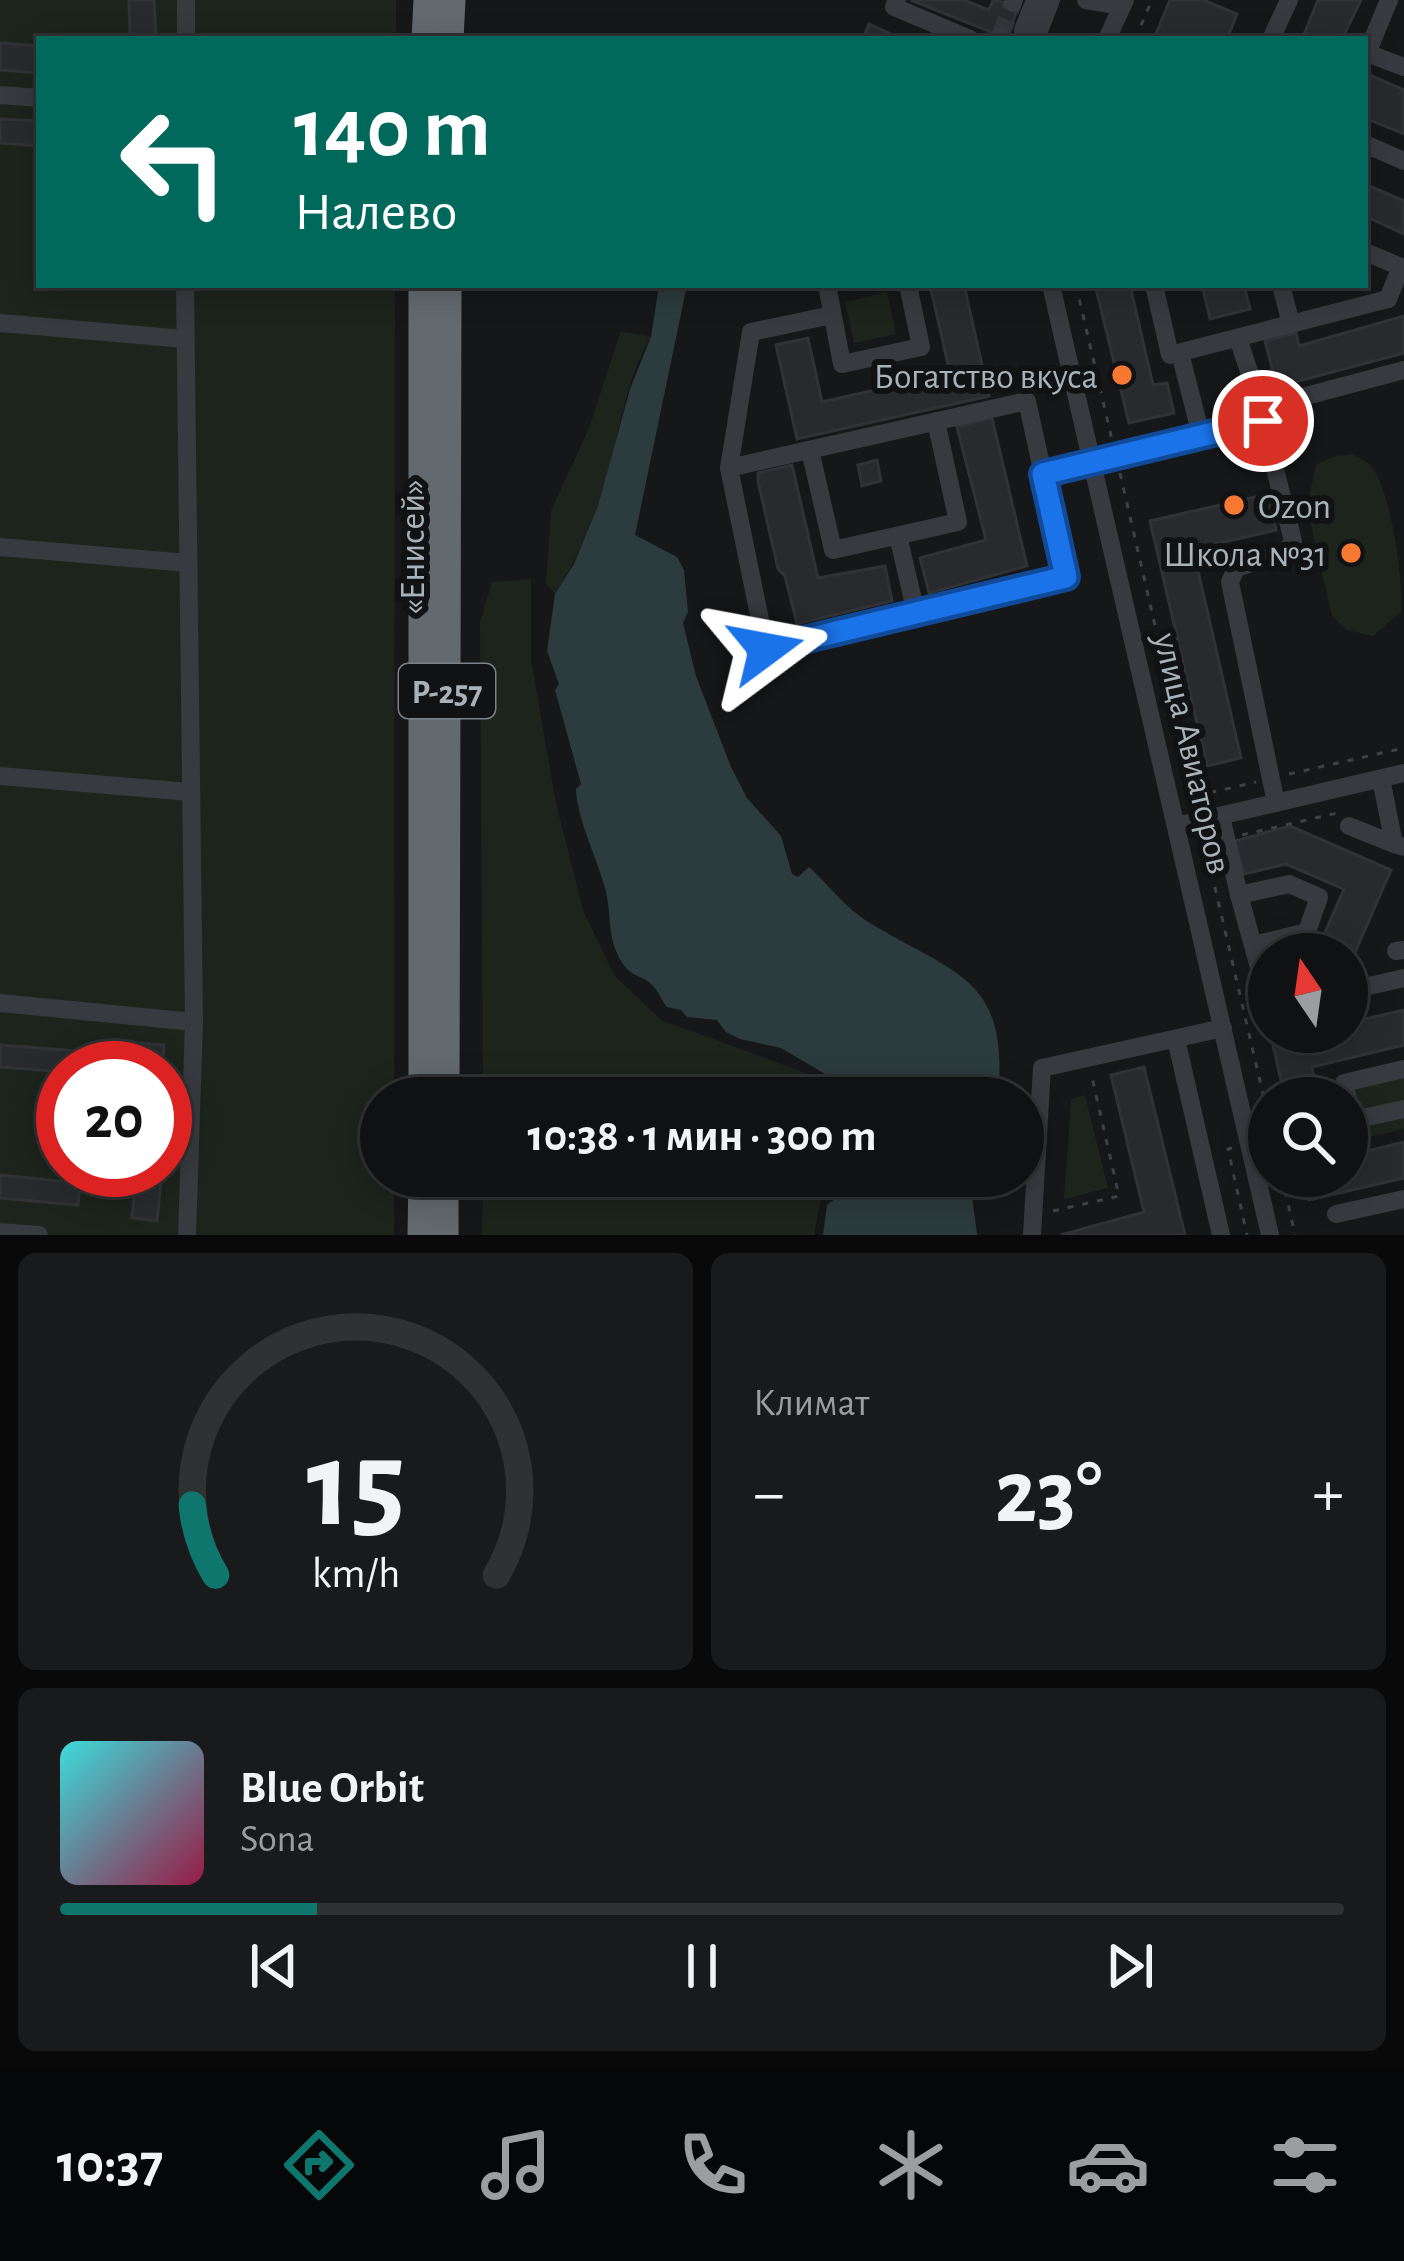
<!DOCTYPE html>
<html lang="ru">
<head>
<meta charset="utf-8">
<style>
  :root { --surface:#101113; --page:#191a1c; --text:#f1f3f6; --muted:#9c9da0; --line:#303133; --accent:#0f766e }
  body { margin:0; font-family:"Alegreya Sans",sans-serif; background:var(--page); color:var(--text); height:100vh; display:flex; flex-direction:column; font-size:45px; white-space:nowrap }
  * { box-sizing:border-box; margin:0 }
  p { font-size:39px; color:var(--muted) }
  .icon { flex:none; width:66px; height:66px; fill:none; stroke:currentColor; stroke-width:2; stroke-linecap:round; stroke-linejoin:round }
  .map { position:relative; height:1235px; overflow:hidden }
  .details { display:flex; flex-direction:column; gap:18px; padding:18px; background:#09090a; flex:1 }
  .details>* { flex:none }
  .banner { position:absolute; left:36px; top:36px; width:1332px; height:252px; border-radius:0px; box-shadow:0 6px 30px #0003,0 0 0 3px var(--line); background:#00695c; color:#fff; overflow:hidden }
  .needle { width:78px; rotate:347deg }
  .tools { position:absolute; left:1248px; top:933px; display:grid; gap:24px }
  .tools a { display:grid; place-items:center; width:120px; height:120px; border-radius:50%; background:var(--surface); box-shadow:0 6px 30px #0003,0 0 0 3px var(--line); font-size:60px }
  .speed { position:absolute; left:36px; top:1041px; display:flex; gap:24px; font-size:60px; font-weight:700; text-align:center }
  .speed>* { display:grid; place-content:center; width:156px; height:156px; border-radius:50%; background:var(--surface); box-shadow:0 6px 30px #0003,0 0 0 3px var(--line); line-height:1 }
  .speed .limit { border:18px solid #d22; background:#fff; color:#111 }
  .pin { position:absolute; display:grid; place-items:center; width:102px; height:102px; color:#fff; margin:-51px; border:6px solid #fff; border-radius:50%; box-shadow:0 3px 12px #0007 }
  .me { position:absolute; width:132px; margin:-66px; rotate:77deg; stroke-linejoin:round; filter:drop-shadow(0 0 9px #0008) }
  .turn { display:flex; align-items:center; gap:42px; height:252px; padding:0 60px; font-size:54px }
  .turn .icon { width:156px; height:156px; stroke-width:2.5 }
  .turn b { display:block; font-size:84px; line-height:102px }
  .big { font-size:90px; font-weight:700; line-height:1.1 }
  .details .tile { flex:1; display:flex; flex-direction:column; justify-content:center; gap:18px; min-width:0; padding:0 42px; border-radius:18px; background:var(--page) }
  .details .dial { align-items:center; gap:0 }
  .dial svg { height:312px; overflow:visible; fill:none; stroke:var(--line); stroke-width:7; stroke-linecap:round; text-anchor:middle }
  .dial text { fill:var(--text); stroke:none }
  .song { display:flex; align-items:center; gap:36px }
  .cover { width:144px; height:144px; border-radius:18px; background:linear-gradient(135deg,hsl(180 70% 55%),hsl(340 70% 35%)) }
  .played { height:12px; border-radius:6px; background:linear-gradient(90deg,var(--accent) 20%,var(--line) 20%) }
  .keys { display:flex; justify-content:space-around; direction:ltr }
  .heat { display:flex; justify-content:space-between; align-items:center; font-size:66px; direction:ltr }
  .details .tiles { flex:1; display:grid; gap:18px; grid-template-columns:1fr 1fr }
  .tile:last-child { grid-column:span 2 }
  .trip { position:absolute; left:360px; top:1077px; width:684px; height:120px; border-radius:60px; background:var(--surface); box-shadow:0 6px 30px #0003,0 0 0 3px var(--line); font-weight:700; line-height:120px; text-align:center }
  .dock { display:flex; height:192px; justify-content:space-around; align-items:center; background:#060708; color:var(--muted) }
  .dock .icon { width:84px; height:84px }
  .dock .on { color:var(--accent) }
  .dock b { font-size:54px; color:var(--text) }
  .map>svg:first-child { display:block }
  .green { fill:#1d241c; fill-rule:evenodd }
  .water { fill:#2c3b3d }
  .building { fill:#292a2d; stroke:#303235; stroke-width:3 }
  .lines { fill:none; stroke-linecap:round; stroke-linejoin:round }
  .minor-tunnel { stroke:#333639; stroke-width:18; stroke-dasharray:18 9; stroke-linecap:butt }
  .path { stroke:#3d4245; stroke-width:3; stroke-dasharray:6 9; stroke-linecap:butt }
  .minor { stroke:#373a3e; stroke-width:18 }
  .highway { stroke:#636a6f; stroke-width:27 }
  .route-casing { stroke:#114b97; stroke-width:30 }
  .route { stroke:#1a73e8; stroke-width:21 }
  .poi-dot { fill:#f67831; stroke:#111214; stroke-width:4.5 }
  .labels { text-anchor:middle; stroke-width:12; stroke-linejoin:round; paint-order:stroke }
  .shield { fill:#111214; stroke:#7b8288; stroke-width:3 }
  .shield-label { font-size:33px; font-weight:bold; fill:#a8b2b9 }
  .poi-label { font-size:36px; fill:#a8b2b9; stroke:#111214; text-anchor:end }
  .street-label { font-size:36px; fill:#a8b2b9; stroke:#111214 }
</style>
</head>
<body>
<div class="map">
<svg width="1404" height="1235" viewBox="0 0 1404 1235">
  <rect width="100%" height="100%" fill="#161719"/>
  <g class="green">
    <path d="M0 0H396V39H39V285H395L394 1098H381V1176H394V1235H0ZM63 1068H165V1170H63Z"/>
    <path d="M887 292 896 334 854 343 845 302Z"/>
    <path d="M621 331 651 337C625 380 619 434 606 482 595 522 577 559 555 594L546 584 551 511 589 428Z"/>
    <path d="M1351 454C1357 457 1363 459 1368 463 1391 483 1404 585 1401 612L1373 636 1347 630 1332 616 1307 507 1316 465 1332 457Z"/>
    <path d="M531 579V660L556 803 583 910 614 975 661 1020 828 1081 835 1098H483L480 622 492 582Z"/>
    <path d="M1404 1064V1129L1348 1142 1347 1098H1338L1335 1082Z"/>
    <path d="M1085 1095 1108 1188 1064 1199 1071 1099Z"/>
    <path d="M483 1176H825L814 1235H482Z"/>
  </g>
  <g class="water">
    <path d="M659 285H687L635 535 677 557 684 570 688 612 683 623 696 676 731 767 747 798 781 836 792 874 798 877 809 867C830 886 844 907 870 923 957 976 1009 976 998 1098H864L855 1079 825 1074 781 1048 740 1039 726 1032 717 1020 687 1017 681 1010 667 1007C662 1001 658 990 651 984 645 977 633 976 627 969 605 943 613 917 605 888 597 858 577 819 576 789L581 784 555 690 559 684 547 651 555 594 574 564 598 506 630 389 651 337Z"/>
    <path d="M843 1176H968L966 1191 972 1195 977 1235H823L827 1205 835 1199Z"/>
  </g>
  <g class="building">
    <path d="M129 0H154L156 39H130Z"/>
    <path d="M911 0H964L989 10 993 0 1019 6 1006 38Z"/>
    <path d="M1170 0H1203L1237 14 1227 39H1168L1156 34Z"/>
    <path d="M1318 0H1361L1342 39H1302Z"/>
    <path d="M869 24 898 37 912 39H863Z"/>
    <path d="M0 43 39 46V73L0 70Z"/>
    <path d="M1365 73 1404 90V134L1365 118Z"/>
    <path d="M0 119 39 121V146L0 143Z"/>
    <path d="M1365 184 1404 201V234L1365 216Z"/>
    <path d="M930 285H964L989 396 797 439 776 345 808 338 822 402 950 373Z"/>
    <path d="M1095 285H1130L1153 385 1167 383 1174 413 1129 423Z"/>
    <path d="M1202 285H1244L1250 309 1210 319Z"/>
    <path d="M1404 316V353L1277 387 1265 341 1296 333 1299 346Z"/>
    <path d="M992 418 1027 566 929 593 920 558 986 540 957 427Z"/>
    <path d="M877 460 881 481 862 486 858 465Z"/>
    <path d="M792 465 818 578 885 566 892 601 797 624 785 576 778 569 758 481V473Z"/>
    <path d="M1268 494 1276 530 1193 549 1241 758 1207 766 1150 521Z"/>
    <path d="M1290 826 1391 870 1349 966 1347 954H1284L1283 948 1323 937 1344 889 1286 864 1244 874 1235 841Z"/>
    <path d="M1404 1010V1045L1312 1067 1319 1098H1285L1272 1041 1310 1032H1347V1023Z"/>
    <path d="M140 1043 164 1045 162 1068H138Z"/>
    <path d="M0 1045 89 1052 88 1068H63V1072L0 1067Z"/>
    <path d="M1144 1067 1185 1235H1061L1144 1212 1111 1075Z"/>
    <path d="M1404 1142V1178L1309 1200 1304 1176H1347V1156Z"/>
    <path d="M137 1170H162L157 1221 132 1218Z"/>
    <path d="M0 1175 80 1183 78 1205 0 1198Z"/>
  </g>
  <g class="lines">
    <path class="minor-tunnel" d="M1000 36 1013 3"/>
    <g class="path">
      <path d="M1135 39 1152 0"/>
      <path d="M1076 285 1112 440"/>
      <path d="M847 290 868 285"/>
      <path d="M1120 473 1193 791 1200 795 1256 782"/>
      <path d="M1289 774 1404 748"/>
      <path d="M1242 835 1337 813"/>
      <path d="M1209 843 1207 853 1269 1120"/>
      <path d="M1232 1148 1228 1149 1247 1235"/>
      <path d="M1282 1176 1295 1235"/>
      <path d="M1053 1211 1119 1196 1091 1073"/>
    </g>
    <g class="minor">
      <path d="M186 0V39"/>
      <path d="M897 0 894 7 970 39"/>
      <path d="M1035 0 1023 30 1037 36 1051 0"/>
      <path d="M1086 0 1122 6"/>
      <path d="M1389 0 1367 53 1404 67"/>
      <path d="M1013 3 1014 0"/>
      <path d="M998 39 1000 36"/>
      <path d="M1107 39 1125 0"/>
      <path d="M1271 39 1289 0"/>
      <path d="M0 95 39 98"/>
      <path d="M1365 144 1404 161"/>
      <path d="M185 285 194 1022 187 1235"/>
      <path d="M827 285 842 364 921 347 908 285"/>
      <path d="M1051 285 1270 1235"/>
      <path d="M1154 285 1170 355 1388 299 1401 267 1365 252"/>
      <path d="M1281 285 1291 324"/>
      <path d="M832 315 751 332 729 468 766 649 1067 577 1043 474"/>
      <path d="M0 323 185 339"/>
      <path d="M1238 338 1261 408"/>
      <path d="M1180 353 1201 435"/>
      <path d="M1263 421 1293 541 1286 552 1236 568 1230 582 1276 803"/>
      <path d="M810 450 833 550 958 522 936 421"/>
      <path d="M729 468 1027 401 1043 474 1263 421 1261 408 1404 370"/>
      <path d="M898 536 916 613"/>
      <path d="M0 547 188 563"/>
      <path d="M0 776 190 792"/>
      <path d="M1381 779 1394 844 1404 847"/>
      <path d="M1221 816 1239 895"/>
      <path d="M1176 826 1404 773"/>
      <path d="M1349 826 1394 844"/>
      <path d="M1254 945 1307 932 1319 897 1289 884 1239 895 1262 978"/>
      <path d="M1396 951 1404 950"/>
      <path d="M1347 991 1404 978"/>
      <path d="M0 1003 194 1022"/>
      <path d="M1176 1039 1221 1235"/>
      <path d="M1404 1069 1344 1083 1353 1120 1404 1109"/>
      <path d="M1336 1214 1404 1199"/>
      <path d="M0 1232 39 1235"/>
      <path d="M1032 1235 1042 1068 1223 1028"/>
    </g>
    <g class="highway">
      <path d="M425 39 427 0"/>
      <path d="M450 39 452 0"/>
      <path d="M422 1098V285"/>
      <path d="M446 1098 448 285"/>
      <path d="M421 1235 422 1176"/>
      <path d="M445 1235V1176"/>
    </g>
  </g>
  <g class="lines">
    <g class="route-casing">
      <path id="route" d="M766 649 1066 577 1043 474 1263 421"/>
    </g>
    <use href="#route" class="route"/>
  </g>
  <g class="poi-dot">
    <circle cx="1122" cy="375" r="12"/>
    <circle cx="1234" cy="505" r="12"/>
    <circle cx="1351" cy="553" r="12"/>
  </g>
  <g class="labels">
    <rect class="shield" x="399" y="664" width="96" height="54" rx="9"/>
    <g class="shield-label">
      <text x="447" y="703">Р-257</text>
    </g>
    <g class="poi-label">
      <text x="1098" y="388">Богатство вкуса</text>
      <text x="1258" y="518" text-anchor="start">Ozon</text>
      <text x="1327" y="566">Школа №31</text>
    </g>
    <g class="street-label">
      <text transform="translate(411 547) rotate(-90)" y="13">«Енисей»</text>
      <text transform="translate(1194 753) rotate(77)" y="13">улица Авиаторов</text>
    </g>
  </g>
</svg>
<div class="tools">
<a><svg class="needle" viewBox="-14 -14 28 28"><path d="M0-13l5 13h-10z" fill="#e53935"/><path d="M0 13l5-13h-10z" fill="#9c9da0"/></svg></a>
<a><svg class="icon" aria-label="search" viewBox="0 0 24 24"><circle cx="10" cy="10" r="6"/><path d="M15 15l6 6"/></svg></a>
</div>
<div class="speed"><div class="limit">20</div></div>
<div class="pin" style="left:1263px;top:421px;background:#d93025"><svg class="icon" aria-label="arrive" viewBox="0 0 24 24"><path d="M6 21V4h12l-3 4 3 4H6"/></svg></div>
<svg class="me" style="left:766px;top:649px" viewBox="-20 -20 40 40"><path d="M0-17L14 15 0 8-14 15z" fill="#1a73e8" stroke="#fff" stroke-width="4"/></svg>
<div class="trip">10:38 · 1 мин · 300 m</div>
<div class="banner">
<div class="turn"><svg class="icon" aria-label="left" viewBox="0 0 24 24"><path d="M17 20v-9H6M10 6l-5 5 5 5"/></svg><div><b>140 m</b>Налево</div></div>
</div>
</div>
<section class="details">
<div class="tiles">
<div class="tile dial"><svg viewBox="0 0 100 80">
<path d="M14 69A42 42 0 1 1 86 69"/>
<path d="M14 69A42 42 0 0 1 8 51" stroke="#0f766e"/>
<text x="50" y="56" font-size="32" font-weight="700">15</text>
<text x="50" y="72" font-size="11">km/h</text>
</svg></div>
<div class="tile"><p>Климат</p>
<div class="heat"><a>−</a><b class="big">23°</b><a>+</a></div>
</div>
<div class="tile">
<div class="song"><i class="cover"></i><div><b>Blue Orbit</b><p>Sona</p></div></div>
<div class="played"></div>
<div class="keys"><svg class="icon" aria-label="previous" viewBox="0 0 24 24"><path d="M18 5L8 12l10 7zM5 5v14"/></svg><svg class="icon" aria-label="pause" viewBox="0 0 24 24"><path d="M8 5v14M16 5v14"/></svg><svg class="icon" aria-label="next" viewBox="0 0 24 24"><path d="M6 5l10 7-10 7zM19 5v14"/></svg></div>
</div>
</div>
</section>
<nav class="dock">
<b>10:37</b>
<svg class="icon on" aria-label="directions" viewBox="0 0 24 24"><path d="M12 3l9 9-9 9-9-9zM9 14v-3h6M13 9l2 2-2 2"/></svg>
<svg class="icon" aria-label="music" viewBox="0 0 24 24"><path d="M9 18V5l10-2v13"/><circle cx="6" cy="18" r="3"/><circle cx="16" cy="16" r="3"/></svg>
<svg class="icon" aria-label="phone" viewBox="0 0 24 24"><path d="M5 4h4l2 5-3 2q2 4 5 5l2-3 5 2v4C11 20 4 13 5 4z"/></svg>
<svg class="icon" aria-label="climate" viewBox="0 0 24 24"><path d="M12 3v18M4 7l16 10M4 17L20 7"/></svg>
<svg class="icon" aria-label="car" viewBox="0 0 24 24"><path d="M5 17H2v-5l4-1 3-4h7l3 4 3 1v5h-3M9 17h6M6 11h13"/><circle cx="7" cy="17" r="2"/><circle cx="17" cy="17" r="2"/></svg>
<svg class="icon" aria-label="filters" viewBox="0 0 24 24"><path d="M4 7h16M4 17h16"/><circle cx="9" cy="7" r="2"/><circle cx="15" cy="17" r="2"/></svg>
</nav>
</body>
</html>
